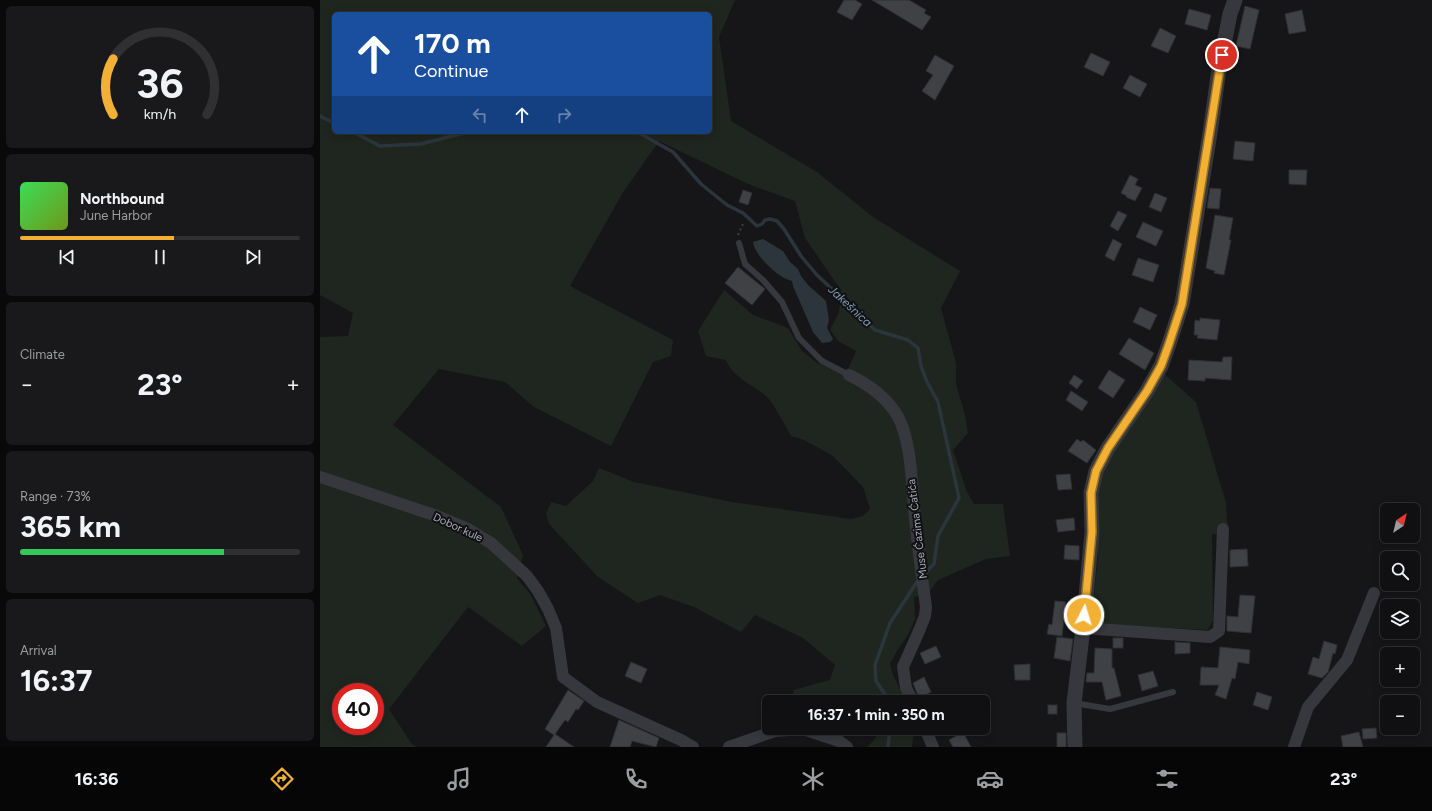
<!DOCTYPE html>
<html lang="en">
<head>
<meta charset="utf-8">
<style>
  :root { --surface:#101012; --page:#19191b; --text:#f1f3f6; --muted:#9c9d9f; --line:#303032; --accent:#f2b134 }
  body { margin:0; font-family:Figtree,sans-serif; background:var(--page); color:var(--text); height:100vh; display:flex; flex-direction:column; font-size:15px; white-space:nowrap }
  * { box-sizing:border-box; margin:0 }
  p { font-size:13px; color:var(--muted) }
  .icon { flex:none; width:22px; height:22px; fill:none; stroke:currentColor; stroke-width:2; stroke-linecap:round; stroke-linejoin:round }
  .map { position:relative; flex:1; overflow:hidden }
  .details { display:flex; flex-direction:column; gap:6px; padding:6px; background:#09090a; width:320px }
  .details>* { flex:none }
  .hud { position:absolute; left:12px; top:12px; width:380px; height:122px; border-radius:6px; box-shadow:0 2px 10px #0003,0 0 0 1px var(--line); background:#1a4fa0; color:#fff; overflow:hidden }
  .needle { width:26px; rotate:35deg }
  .buttons { position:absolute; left:1060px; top:503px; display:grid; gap:8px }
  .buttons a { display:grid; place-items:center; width:40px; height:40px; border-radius:6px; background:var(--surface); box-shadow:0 2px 10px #0003,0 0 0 1px var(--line); font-size:20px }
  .speed { position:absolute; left:12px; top:683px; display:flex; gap:8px; font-size:20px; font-weight:700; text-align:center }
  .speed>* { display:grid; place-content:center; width:52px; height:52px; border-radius:50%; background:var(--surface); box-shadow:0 2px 10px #0003,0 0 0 1px var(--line); line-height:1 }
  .speed .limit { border:6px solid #d22; background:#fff; color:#111 }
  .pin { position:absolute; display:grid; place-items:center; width:34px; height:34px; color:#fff; margin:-17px; border:2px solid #fff; border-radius:50%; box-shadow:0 1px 4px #0007 }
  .me { position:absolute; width:44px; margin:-22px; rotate:5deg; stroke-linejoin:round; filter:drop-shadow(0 0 3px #0008) }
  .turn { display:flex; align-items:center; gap:14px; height:84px; padding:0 16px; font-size:18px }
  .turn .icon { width:52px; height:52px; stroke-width:2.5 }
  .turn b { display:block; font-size:28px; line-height:34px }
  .lanes { display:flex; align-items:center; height:38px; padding:0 16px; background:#0003; justify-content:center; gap:20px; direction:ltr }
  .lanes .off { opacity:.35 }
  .big { font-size:30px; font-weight:700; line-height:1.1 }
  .details .card { flex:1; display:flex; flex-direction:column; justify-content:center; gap:6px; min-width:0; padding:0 14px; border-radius:6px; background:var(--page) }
  .details .dial { align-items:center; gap:0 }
  .dial svg { height:104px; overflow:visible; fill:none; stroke:var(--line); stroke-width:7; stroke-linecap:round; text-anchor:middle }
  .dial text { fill:var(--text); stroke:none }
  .song { display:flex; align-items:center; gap:12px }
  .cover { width:48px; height:48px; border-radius:6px; background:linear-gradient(135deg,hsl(130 70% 55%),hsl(80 70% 35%)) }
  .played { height:4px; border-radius:2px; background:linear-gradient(90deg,var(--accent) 55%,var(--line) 55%) }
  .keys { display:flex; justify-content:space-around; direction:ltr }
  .heat { display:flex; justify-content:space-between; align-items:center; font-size:22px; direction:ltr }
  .charge { height:6px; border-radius:3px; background:linear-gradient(90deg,#34c759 73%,var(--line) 0) }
  .trip { position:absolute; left:442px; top:695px; width:228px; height:40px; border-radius:6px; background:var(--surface); box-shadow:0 2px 10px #0003,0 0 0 1px var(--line); font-weight:700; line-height:40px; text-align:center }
  .menu { display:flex; height:64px; justify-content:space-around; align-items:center; background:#060607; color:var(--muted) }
  .menu .icon { width:28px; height:28px }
  .menu .on { color:var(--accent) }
  .menu b { font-size:18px; color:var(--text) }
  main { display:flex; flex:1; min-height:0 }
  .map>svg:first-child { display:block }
  .green { fill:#1e261f; fill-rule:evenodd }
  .water { fill:#2c353c }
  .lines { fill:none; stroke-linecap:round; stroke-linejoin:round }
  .stream { stroke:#2c353c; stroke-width:3.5 }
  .building { fill:#404145; stroke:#303034 }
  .path { stroke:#3d3f44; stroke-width:2; stroke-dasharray:2 3; stroke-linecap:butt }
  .service { stroke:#37383d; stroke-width:6 }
  .minor { stroke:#37383d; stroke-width:12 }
  .tertiary { stroke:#37383d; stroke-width:15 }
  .route-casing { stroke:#9d7322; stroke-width:10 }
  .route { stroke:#f2b134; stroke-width:7 }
  .labels { text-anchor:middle; stroke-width:4; stroke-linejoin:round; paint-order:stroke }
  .street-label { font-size:11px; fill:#a8adb8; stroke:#111113 }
  .water-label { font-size:12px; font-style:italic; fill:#7f9bb3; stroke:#111113 }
</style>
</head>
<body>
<main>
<section class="details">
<div class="card dial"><svg viewBox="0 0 100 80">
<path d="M14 69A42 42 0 1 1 86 69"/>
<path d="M14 69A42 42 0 0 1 14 26" stroke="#f2b134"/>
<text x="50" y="56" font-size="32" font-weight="700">36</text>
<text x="50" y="72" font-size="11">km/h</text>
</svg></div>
<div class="card">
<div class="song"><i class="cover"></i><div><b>Northbound</b><p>June Harbor</p></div></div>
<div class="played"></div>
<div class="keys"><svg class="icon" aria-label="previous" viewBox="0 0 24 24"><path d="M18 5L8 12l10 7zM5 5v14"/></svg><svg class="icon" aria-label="pause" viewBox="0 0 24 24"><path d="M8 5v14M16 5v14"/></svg><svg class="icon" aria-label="next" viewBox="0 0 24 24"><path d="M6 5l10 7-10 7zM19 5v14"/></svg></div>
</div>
<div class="card"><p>Climate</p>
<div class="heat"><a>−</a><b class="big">23°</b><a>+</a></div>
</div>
<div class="card"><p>Range · 73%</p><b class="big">365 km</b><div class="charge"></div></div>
<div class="card"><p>Arrival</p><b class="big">16:37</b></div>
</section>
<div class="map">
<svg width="1112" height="747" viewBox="0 0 1112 747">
  <rect width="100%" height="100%" fill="#161618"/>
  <g class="green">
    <path d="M0 0H415L399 37 411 121 497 172 553 217 640 271 621 308 636 363V384L645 415 648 433 633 450 647 492 654 504H683L690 556 666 559 618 580 608 594 594 597 595 619 588 635 577 651 570 664 573 675 586 702H475L473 690 510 680 515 665 483 638 435 615 421 632 374 607 340 595 318 603 278 577 229 524 226 514 231 502 246 506 273 481 279 468 314 482 412 502 531 519 543 516 550 509 543 487 513 456 484 440 471 436C466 427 453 402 446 396 432 384 413 378 406 360L386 356 378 331 404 290 433 315 468 328 482 351 496 362 525 376 536 351 518 341 510 330 519 312 521 290 485 238 475 201 428 184 339 141 302 194 250 286 353 340 351 356 333 362 291 446 214 407 185 382 119 369 73 425 181 507 203 555 197 578 211 595 226 626 202 646 148 607 69 709 91 743 96 747H0V337L28 336 33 313 0 295ZM14 14H390V132H14ZM21 692H55V726H21Z"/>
    <path d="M843 373 876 402 906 503 908 534H892L893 620 888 630 771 624 778 557V488L789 454Z"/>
    <path d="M555 728H594L592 747H547L556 738Z"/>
  </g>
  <path class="water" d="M443 239 463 251 470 262 478 269 481 276 488 285 506 301 509 320 507 328 513 339 510 342 502 343 493 332 473 286 472 281C458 278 435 256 433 242Z"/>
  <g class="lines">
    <g class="stream">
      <path d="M0 116 14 123"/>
      <path d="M33 132 60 146 101 144 148 132"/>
      <path d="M310 132 319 133 353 152 381 184 407 205 423 213 437 226 442 224 445 220 450 219 457 221 464 229 481 256 496 274 555 330 588 340 598 348 601 366 607 382 618 402 639 498 618 536 614 564 607 571"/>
      <path d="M570 702 556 681 555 665 570 623 599 579"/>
      <path d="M568 747 570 728"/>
    </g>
  </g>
  <g class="building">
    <path d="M524 0H535L542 4 532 20 517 12Z"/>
    <path d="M552 0H589L606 10 604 13 611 17 602 30Z"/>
    <path d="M925 6 939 10 930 49 916 46Z"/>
    <path d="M869 9 891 15 887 30 865 24Z"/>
    <path d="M982 10 986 31 969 34 965 14Z"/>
    <path d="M840 28 856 36 848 53 831 46Z"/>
    <path d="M771 53 790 62 783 76 764 67Z"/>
    <path d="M615 55 634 66 615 100 602 91 613 75 606 71Z"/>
    <path d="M810 75 827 84 820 97 803 88Z"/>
    <path d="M915 141 935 143 933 161 913 159Z"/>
    <path d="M969 170H987L986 185 969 184Z"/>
    <path d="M810 175 818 179 815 185 822 188 815 201 806 197 807 196 801 193Z"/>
    <path d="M890 188 901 189 899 209 887 208Z"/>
    <path d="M423 190 432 193 428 205 419 202Z"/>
    <path d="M835 193 847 198 841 212 829 207Z"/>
    <path d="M798 211 807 215 798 231 790 226Z"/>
    <path d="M895 215 913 218 909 240H911L904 275 894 273 895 271 886 268Z"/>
    <path d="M823 222 843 231 836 246 816 237Z"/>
    <path d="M793 239 802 244 794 261 785 256Z"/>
    <path d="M818 258 839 265 833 282 812 275Z"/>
    <path d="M418 267 445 289 432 305 405 283Z"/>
    <path d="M820 307 837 315 830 330 813 322Z"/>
    <path d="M880 318 900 320 897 340 877 338 878 335H874L875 320 880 321Z"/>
    <path d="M809 338 834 353 825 370 799 354Z"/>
    <path d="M903 357H912L911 380 885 378V381L868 380 869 360 902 362Z"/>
    <path d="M789 370 805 380 793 398 778 388Z"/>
    <path d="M754 375 763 381 757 389 749 383Z"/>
    <path d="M751 391 768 402 762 411 746 400Z"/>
    <path d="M757 439 761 442 763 440 776 450 767 463 748 451Z"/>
    <path d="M750 474 752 489 738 490 736 475Z"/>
    <path d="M754 518 755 530 738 532 736 520Z"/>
    <path d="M745 545 759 546V560L744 559Z"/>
    <path d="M927 549 928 566 910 567V550Z"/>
    <path d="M920 595 935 596 931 633 907 631V616L918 617Z"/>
    <path d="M735 601 746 602 742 636 727 634 729 624 732 625Z"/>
    <path d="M737 637 753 639 750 661 734 658Z"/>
    <rect x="793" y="638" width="10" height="10"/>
    <path d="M1004 641 1017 645 1015 654 1013 653 1008 672 1002 678 988 674 993 657 999 659Z"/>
    <path d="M855 642 870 643V653L855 654Z"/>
    <path d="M616 646 621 657 605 664 600 653Z"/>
    <path d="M900 647 930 650 929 664 918 662 915 679 912 678 906 699 895 695 899 685H880L881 667 898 668Z"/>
    <path d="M775 648 792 649V668H794L801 696 786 700 782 682H766L767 673H774Z"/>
    <path d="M311 662 327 669 321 683 305 676Z"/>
    <path d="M710 664V680H695L694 665Z"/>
    <path d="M833 671 838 686 822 691 818 675Z"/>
    <path d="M604 677 611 692 599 698 593 683Z"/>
    <path d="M248 690 264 701 258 710 256 709 248 722 245 720 235 734 254 747H226L234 735 225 729Z"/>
    <path d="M937 692 952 697 948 710 933 705Z"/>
    <rect x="728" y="705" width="9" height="9"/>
    <path d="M299 720 339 738 336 747 312 741 310 747H290Z"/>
    <path d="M1056 728 1057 738 1043 739 1042 729Z"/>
    <path d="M643 732 651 747H633L629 740Z"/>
    <path d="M1039 732 1043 747H1023L1021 736Z"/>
    <rect x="737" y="733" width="9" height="14"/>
  </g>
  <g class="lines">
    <path class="path" d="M418 235 423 224"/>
    <g class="service">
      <path d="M419 243 425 264 443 280 462 302 479 338 502 361 529 375"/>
      <path d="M754 703 790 709 853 692"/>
    </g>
    <g class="minor">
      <path d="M529 375C548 384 566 397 577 415 592 440 592 490 595 519 598 548 602 578 606 607L605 616 599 631 583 667 586 688 593 702"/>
      <path d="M0 477 117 516 146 528 171 543 207 576 218 591 228 609 236 628 243 677 277 702 361 740 373 747"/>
      <path d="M763 628 890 637 899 631 903 529"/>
      <path d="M605 728 613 747"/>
      <path d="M409 747 455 731 483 729 519 741 527 747"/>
      <path d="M974 747 988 707 1027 660 1054 593"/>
    </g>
    <path class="tertiary" d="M755 747 754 703 763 628 772 532 771 493 776 471 788 448 827 391 841 366 849 344 862 304 890 133 899 69 910 14 915 0"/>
  </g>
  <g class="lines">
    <g class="route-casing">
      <path id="route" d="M764 615 772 532 771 493 776 471 788 448 827 391 841 366 849 344 862 304 902 55"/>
    </g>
    <use href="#route" class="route"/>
  </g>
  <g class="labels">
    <g class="street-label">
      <text transform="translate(138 527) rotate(25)" y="4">Dobor kule</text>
      <text transform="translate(597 529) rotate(-97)" y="4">Muse Ćazima Ćatića</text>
    </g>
    <g class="water-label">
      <text transform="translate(530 306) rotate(43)" y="4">Jakešnica</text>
    </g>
  </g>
</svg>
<div class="buttons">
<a><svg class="needle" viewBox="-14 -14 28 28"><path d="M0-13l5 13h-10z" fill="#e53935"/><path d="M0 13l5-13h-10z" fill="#9c9d9f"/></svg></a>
<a><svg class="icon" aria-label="search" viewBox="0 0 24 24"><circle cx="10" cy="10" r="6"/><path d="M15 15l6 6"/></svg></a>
<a><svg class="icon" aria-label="layers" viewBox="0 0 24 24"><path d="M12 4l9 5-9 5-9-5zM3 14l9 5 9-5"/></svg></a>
<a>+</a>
<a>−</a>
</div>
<div class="speed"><div class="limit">40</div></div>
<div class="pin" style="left:902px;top:55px;background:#d93025"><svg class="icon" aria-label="arrive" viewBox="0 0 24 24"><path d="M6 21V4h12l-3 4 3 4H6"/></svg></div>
<svg class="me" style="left:764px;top:615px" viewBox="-20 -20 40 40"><circle r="17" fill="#f2b134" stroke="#fff" stroke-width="3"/><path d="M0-11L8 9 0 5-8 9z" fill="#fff"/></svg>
<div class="trip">16:37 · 1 min · 350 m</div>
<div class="hud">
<div class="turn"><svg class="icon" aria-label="ahead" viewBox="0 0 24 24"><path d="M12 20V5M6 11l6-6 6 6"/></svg><div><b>170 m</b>Continue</div></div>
<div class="lanes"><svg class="icon off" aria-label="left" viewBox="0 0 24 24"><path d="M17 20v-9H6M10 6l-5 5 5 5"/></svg><svg class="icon" aria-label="ahead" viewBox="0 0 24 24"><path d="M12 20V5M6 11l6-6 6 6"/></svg><svg class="icon off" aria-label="right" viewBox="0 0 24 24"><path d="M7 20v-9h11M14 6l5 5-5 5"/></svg></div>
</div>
</div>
</main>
<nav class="menu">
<b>16:36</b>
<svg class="icon on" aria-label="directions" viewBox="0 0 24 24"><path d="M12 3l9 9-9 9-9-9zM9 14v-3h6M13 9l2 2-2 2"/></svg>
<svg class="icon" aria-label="music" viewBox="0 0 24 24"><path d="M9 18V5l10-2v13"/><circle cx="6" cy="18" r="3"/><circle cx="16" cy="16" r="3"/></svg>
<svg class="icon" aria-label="phone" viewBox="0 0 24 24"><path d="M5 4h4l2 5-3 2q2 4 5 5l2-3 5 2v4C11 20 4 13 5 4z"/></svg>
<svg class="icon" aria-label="climate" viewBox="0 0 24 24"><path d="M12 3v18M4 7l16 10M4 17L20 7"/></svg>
<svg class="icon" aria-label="car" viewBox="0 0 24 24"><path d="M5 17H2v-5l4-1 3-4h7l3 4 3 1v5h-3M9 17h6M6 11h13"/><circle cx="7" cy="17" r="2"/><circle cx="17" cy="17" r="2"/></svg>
<svg class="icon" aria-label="filters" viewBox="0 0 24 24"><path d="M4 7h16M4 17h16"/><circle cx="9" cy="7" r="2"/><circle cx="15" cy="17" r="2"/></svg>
<b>23°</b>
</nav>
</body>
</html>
